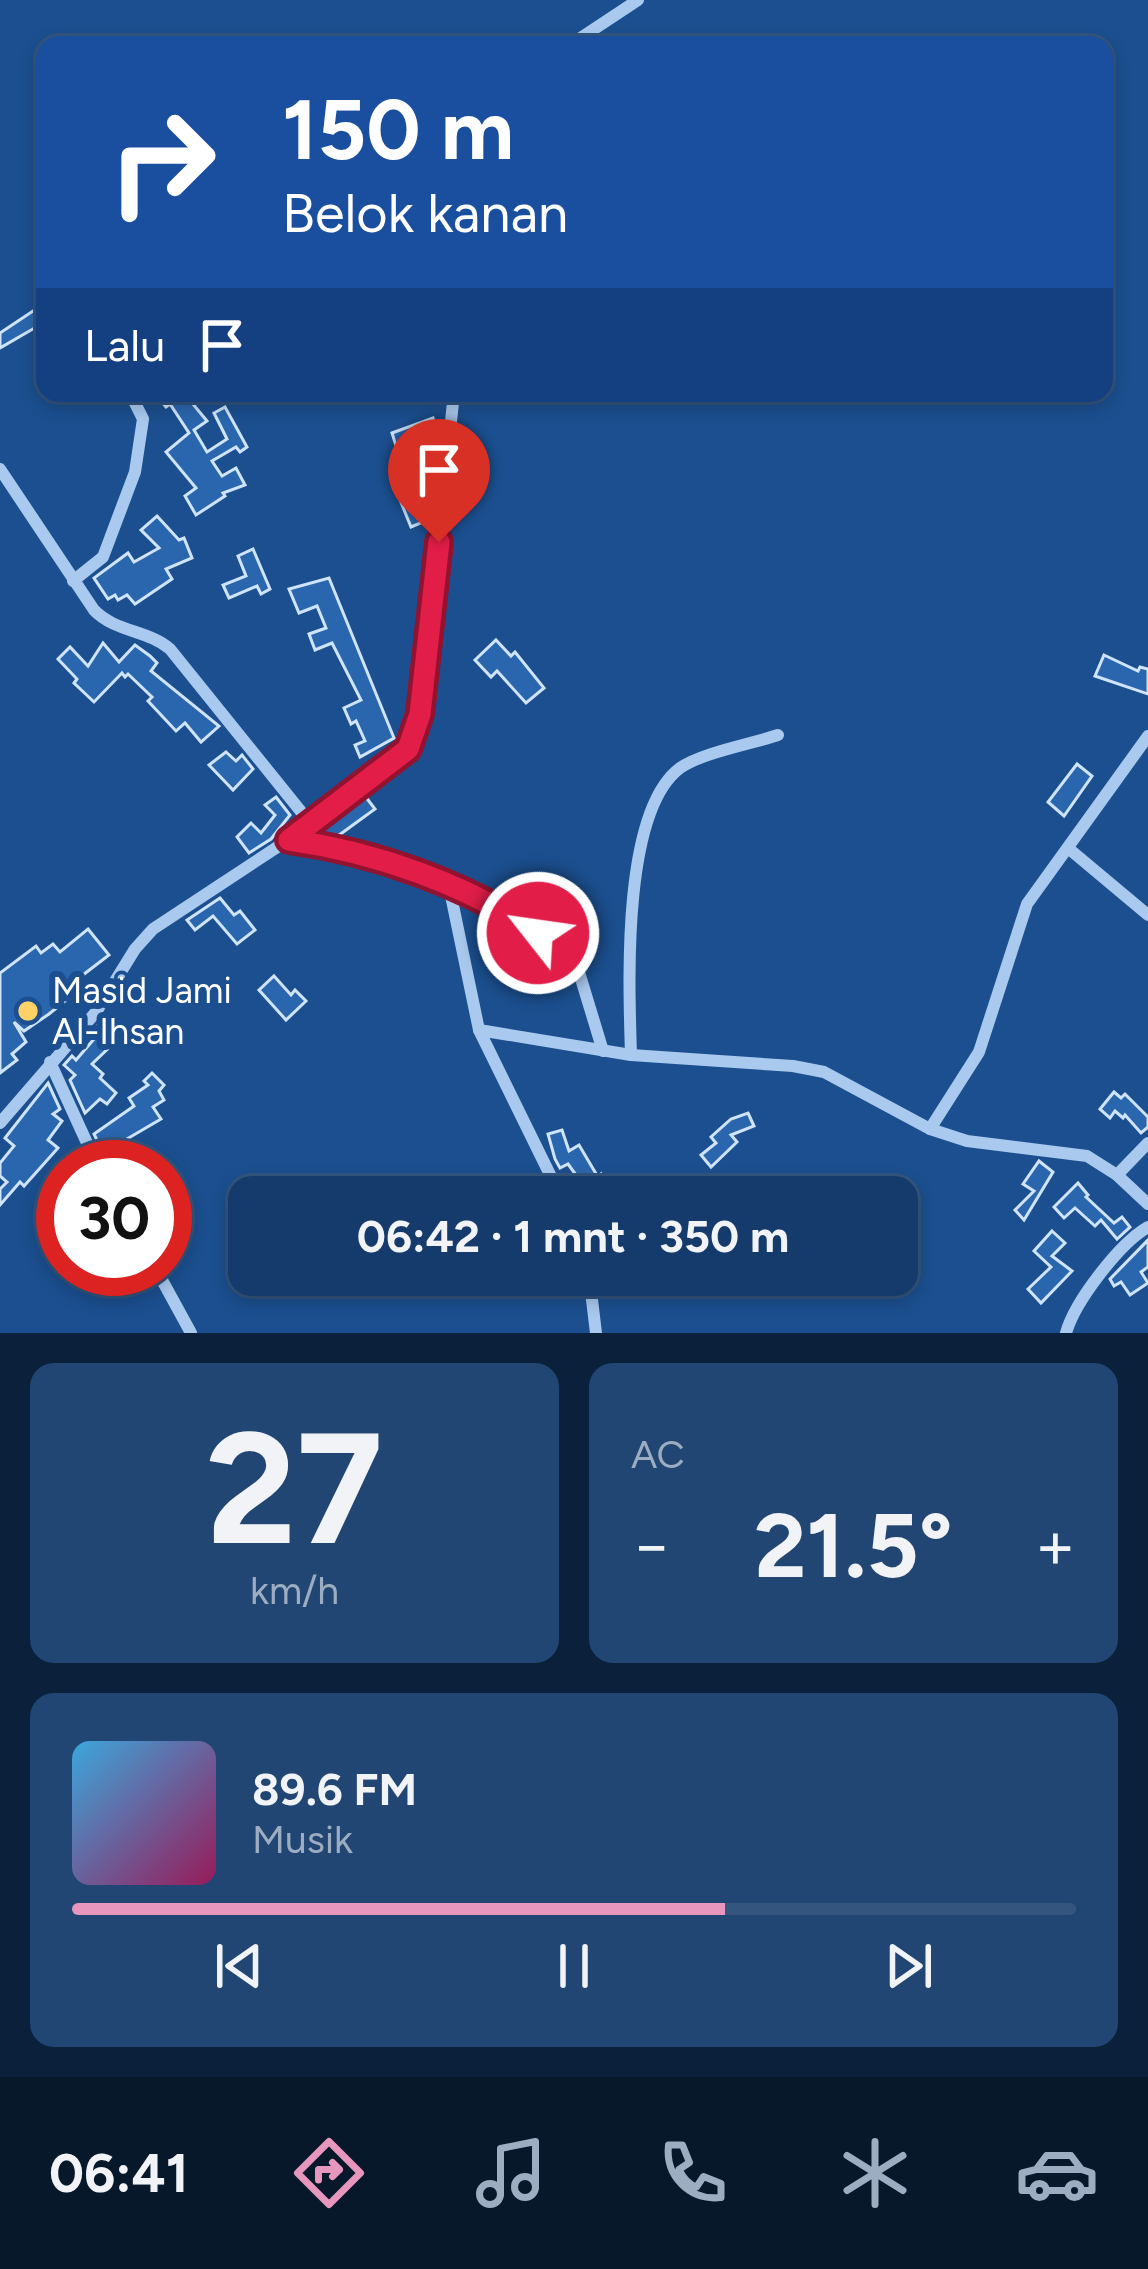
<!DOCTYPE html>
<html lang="id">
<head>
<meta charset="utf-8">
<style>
  :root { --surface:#143b6b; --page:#214673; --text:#f1f3f6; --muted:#9dadc1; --line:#33557e; --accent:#e797bd }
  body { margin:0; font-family:Figtree,sans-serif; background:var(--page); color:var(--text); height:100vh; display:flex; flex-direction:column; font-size:45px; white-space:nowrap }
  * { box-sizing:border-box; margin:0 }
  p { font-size:39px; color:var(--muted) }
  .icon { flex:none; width:66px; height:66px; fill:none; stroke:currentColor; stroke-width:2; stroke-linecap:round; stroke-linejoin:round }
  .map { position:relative; height:1333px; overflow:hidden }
  .details { display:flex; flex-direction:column; gap:30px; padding:30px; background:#0b203b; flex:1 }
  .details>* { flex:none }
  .banner { position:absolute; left:36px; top:36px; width:1077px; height:366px; border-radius:24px; box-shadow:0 6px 18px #0003,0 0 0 3px var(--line); background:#1a4fa0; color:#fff; overflow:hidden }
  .speed { position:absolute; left:36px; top:1140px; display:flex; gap:24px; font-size:60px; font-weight:700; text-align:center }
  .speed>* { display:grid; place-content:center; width:156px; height:156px; border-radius:50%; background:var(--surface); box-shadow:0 6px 18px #0003,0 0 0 3px var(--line); line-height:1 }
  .speed .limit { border:18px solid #d22; background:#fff; color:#111 }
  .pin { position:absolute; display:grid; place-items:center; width:102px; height:102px; color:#fff; margin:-123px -51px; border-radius:50% 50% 50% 0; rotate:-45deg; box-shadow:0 0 12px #0007 }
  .pin .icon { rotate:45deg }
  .me { position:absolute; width:132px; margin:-66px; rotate:300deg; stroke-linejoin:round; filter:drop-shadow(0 0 9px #0008) }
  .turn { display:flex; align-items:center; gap:42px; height:252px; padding:0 48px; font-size:54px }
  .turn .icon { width:156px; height:156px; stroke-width:2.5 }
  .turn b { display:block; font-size:84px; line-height:102px }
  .then { display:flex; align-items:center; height:114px; padding:0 48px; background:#0003; gap:24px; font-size:45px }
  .big { font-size:90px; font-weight:700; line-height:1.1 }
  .details .card { flex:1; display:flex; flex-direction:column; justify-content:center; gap:18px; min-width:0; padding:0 42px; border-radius:24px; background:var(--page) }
  .details .dial { align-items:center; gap:0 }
  .dial b { font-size:156px; line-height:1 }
  .song { display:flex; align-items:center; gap:36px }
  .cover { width:144px; height:144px; border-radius:18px; background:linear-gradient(135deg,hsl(200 70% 55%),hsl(330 70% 35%)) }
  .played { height:12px; border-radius:6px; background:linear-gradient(90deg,var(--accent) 65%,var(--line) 65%) }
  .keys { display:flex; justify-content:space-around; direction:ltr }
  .heat { display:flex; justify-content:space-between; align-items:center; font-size:66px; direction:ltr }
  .details .tiles { flex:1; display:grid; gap:30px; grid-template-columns:1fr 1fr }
  .card:last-child { grid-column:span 2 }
  .trip { position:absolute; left:228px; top:1176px; width:690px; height:120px; border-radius:24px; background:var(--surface); box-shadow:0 6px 18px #0003,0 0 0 3px var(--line); font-weight:700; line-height:120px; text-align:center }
  .tab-bar { display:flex; height:192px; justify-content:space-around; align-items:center; background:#08182b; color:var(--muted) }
  .tab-bar .icon { width:84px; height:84px }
  .tab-bar .active { color:var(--accent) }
  .tab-bar b { font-size:54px; color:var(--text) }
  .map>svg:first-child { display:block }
  .building { fill:#2a66ad; stroke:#cfe3fa; stroke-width:3 }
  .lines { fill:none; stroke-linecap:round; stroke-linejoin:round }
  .minor { stroke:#a9c9ee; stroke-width:12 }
  .route-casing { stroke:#92132f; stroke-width:30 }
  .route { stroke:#e11d48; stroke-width:21 }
  .poi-dot { fill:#ffd166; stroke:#1b4f8f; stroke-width:4.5 }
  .labels { text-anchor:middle; stroke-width:12; stroke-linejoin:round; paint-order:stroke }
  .poi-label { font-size:36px; fill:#fff; stroke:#1b4f8f; text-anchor:start }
</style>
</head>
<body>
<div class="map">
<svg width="1148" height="1333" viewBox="0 0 1148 1333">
  <rect width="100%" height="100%" fill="#1b4f8f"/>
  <g class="building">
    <path d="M45 303V322L0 348V333Z"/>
    <path d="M154 393H174L182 403 188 398 207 421 194 430 207 452 227 439 214 413 225 407 247 447 240 452 236 447 212 461 222 476 236 468 245 485 223 493 225 496 196 515 185 496 196 488 166 452 189 433 170 404 166 407Z"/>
    <path d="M433 418 436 430 411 435 419 459 402 465 392 433Z"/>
    <path d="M416 484 428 520 411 527 396 490Z"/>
    <path d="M157 516 179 540 184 538 192 558 166 569 172 579 135 604 127 595 118 600 115 595 108 599 94 578 128 553 134 562 159 548 141 530Z"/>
    <path d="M253 549 270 589 261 594 257 586 229 598 223 585 246 576 238 556Z"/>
    <path d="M329 578 394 738 360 757 355 745 365 741 356 721 351 724 344 708 361 700 332 643 315 650 309 634 326 628 317 606 299 613 289 589Z"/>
    <path d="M496 640 511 656 515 652 544 688 526 703 497 671 491 677 475 660Z"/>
    <path d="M103 643 119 662 135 645 150 656 157 663 151 671 219 726 201 742 185 723 176 731 148 701 152 697 128 674 125 677 122 673 94 702 74 683 77 679 58 659 70 647 88 666Z"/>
    <path d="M1104 655 1138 671 1140 667 1148 669V694L1095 676Z"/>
    <path d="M226 752 236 761 242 755 253 769 233 790 209 765Z"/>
    <path d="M1077 764 1092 776 1064 816 1048 802Z"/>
    <path d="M365 796 375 809 335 838 324 835 320 830Z"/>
    <path d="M276 797 290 815 271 839 249 853 237 837 251 823 261 833 275 815 265 805Z"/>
    <path d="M220 898 234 915 240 911 255 930 237 944 213 916 195 930 187 920Z"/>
    <path d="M88 929 109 955 79 978 82 981 72 989 75 993 49 1014 24 1031 14 1022 26 1042 12 1054 17 1060 0 1073V973L36 946 41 953 53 944 60 952Z"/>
    <path d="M274 976 291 995 295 990 306 1001 286 1020 259 990Z"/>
    <path d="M99 1024 117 1040 92 1064 103 1074 100 1078 116 1093 107 1104 100 1099 85 1113 70 1080 75 1075 64 1065 72 1056 76 1060 94 1039 90 1035Z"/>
    <path d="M152 1073 164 1085 159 1091 164 1100 153 1107 161 1119 103 1153 94 1134 134 1106 129 1098 148 1085 144 1081Z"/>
    <path d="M48 1083 60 1109 53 1114 62 1121 48 1140 58 1148 24 1186 20 1182 0 1205V1189L7 1182 0 1176V1163L14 1146 5 1138Z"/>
    <path d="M1114 1092 1121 1098 1125 1094 1148 1117V1127L1141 1133 1125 1115 1123 1118 1115 1111 1110 1118 1100 1109Z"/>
    <path d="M748 1113 754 1126 731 1135 737 1142 711 1167 701 1155 716 1143 711 1137 731 1119Z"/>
    <path d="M562 1130 569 1151 579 1145 598 1177 601 1174 606 1184 592 1197 568 1164 560 1168 555 1159 548 1134Z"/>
    <path d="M1039 1161 1053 1172 1024 1220 1015 1210 1034 1191 1023 1184Z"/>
    <path d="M1078 1183 1088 1195 1086 1197 1114 1223 1122 1217 1130 1227 1117 1239 1101 1220 1095 1226 1075 1208 1064 1218 1054 1207Z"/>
    <path d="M1052 1231 1065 1243 1052 1256 1072 1271 1041 1303 1028 1289 1051 1267 1034 1251Z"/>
    <path d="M1148 1240V1267L1141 1272 1148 1283 1130 1295 1121 1282 1114 1286 1110 1279Z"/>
  </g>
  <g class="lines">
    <g class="minor">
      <path d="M570 45 638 0"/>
      <path d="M0 469 94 610C115 632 148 630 170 649L311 824"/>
      <path d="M73 581 103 557 135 472 143 419 130 393"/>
      <path d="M288 840 327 846 365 859 406 865 449 886 479 1030 631 1055 793 1066 824 1072 930 1129 967 1141 1087 1156 1117 1175 1148 1204"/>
      <path d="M1068 848 1148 915"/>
      <path d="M449 886 507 912 575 959 603 1051"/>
      <path d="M479 1030 561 1197"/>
      <path d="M631 1055C629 987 621 812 680 768 701 753 751 744 778 735"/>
      <path d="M50 1062 98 1167"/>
      <path d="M0 1123 96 1012 135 949 153 929 288 840 391 764 408 749 420 714 454 393"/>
      <path d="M930 1129 979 1052 1027 904 1148 736"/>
      <path d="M1117 1175 1148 1143"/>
      <path d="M156 1269 191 1333"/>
      <path d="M589 1275 596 1333"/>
      <path d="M1066 1333C1075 1301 1120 1243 1148 1227"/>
    </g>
  </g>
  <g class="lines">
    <g class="route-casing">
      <path id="route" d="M439 542 420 714 408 749 289 840C375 852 466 884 538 933"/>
    </g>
    <use href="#route" class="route"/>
  </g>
  <circle class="poi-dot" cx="28" cy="1011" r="12"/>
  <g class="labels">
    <g class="poi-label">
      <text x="52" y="1003">Masid Jami<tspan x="52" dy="41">Al-Ihsan</tspan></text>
    </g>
  </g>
</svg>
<div class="speed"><div class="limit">30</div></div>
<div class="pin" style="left:439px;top:542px;background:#d93025"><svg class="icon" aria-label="arrive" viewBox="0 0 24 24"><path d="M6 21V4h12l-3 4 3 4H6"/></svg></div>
<svg class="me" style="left:538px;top:933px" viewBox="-20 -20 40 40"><circle r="17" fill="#e11d48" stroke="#fff" stroke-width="3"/><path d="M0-11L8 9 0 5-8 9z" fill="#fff"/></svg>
<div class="trip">06:42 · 1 mnt · 350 m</div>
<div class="banner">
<div class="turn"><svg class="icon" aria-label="right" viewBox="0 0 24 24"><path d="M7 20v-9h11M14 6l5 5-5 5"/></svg><div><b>150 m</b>Belok kanan</div></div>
<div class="then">Lalu<svg class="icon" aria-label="arrive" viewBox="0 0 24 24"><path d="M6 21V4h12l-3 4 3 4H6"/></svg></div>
</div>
</div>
<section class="details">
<div class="tiles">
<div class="card dial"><b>27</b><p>km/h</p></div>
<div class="card"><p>AC</p>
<div class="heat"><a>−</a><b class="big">21.5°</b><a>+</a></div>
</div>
<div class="card">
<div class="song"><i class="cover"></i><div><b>89.6 FM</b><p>Musik</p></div></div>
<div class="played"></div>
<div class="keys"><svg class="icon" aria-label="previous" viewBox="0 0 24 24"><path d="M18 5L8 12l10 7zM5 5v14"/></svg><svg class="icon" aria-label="pause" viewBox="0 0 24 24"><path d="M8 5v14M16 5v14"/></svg><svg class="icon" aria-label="next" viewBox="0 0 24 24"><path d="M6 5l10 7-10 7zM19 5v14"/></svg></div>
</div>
</div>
</section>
<nav class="tab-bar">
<b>06:41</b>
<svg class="icon active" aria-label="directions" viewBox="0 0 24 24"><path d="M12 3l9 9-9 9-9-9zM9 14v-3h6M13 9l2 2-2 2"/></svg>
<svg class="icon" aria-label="music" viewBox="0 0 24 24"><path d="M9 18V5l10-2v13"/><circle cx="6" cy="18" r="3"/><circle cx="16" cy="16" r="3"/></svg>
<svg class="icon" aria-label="phone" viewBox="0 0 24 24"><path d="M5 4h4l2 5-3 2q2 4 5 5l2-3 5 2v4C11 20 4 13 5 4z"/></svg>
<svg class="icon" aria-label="climate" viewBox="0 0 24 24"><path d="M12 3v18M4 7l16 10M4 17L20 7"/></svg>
<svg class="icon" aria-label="car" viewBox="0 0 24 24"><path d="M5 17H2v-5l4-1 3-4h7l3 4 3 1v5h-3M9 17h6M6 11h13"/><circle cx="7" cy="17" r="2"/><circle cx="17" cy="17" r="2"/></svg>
</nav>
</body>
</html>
